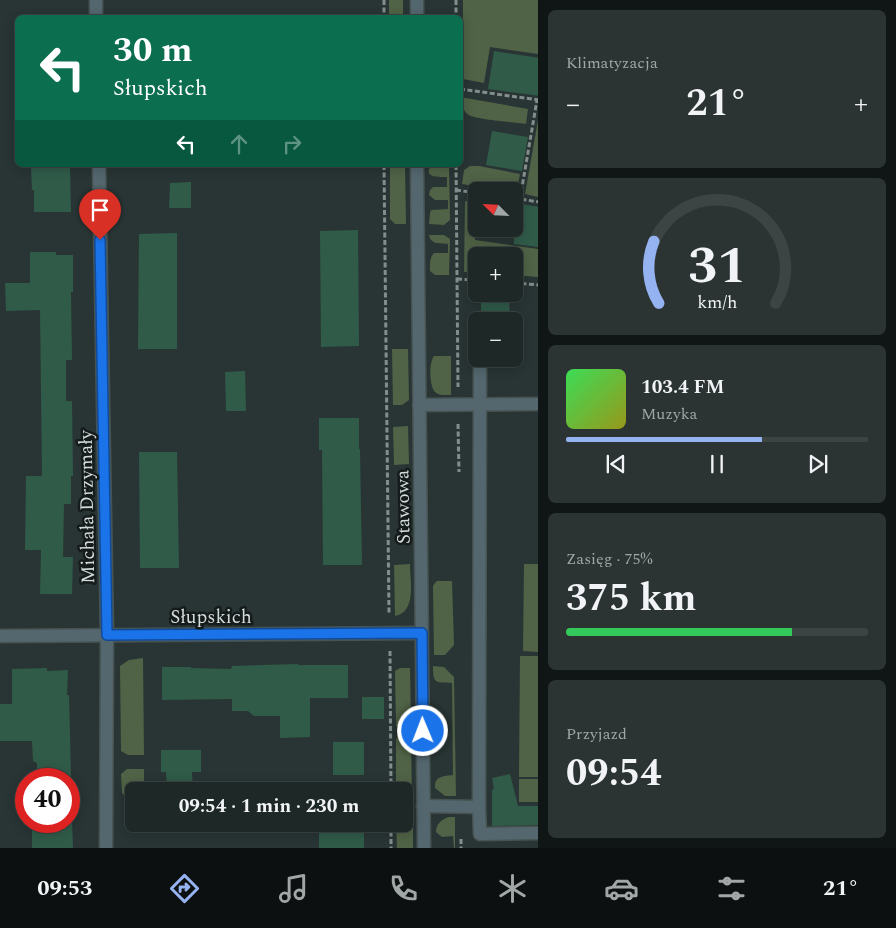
<!DOCTYPE html>
<html lang="pl">
<head>
<meta charset="utf-8">
<style>
  :root { --surface:#1e2827; --page:#2b3433; --text:#f1f3f6; --muted:#a1a6a7; --line:#3c4444; --accent:#95b2f1 }
  body { margin:0; font-family:Spectral,serif; background:var(--page); color:var(--text); height:100vh; display:flex; flex-direction:column; font-size:19px; white-space:nowrap }
  * { box-sizing:border-box; margin:0 }
  p { font-size:16px; color:var(--muted) }
  .icon { flex:none; width:28px; height:28px; fill:none; stroke:currentColor; stroke-width:2; stroke-linecap:round; stroke-linejoin:round }
  .map { position:relative; flex:1; overflow:hidden }
  .drawer { display:flex; flex-direction:column; gap:10px; padding:10px; background:#101615; width:358px }
  .drawer>* { flex:none }
  .top-card { position:absolute; left:15px; top:15px; width:448px; height:152px; border-radius:8px; box-shadow:0 2px 12px #0003,0 0 0 1px var(--line); background:#0b6e4f; color:#fff; overflow:hidden }
  .needle { width:32px; rotate:294deg }
  .fabs { position:absolute; left:468px; top:182px; display:grid; gap:10px }
  .fabs a { display:grid; place-items:center; width:55px; height:55px; border-radius:8px; background:var(--surface); box-shadow:0 2px 12px #0003,0 0 0 1px var(--line); font-size:25px }
  .speed { position:absolute; left:15px; top:768px; display:flex; gap:10px; font-size:25px; font-weight:700; text-align:center }
  .speed>* { display:grid; place-content:center; width:65px; height:65px; border-radius:50%; background:var(--surface); box-shadow:0 2px 12px #0003,0 0 0 1px var(--line); line-height:1 }
  .speed .limit { border:8px solid #d22; background:#fff; color:#111 }
  .pin { position:absolute; display:grid; place-items:center; width:42px; height:42px; color:#fff; margin:-51px -21px; border-radius:50% 50% 50% 0; rotate:-45deg; box-shadow:0 0 5px #0007 }
  .pin .icon { rotate:45deg }
  .me { position:absolute; width:55px; margin:-28px; rotate:359deg; stroke-linejoin:round; filter:drop-shadow(0 0 4px #0008) }
  .turn { display:flex; align-items:center; gap:18px; height:105px; padding:0 15px; font-size:22px }
  .turn .icon { width:65px; height:65px; stroke-width:2.5 }
  .turn b { display:block; font-size:35px; line-height:42px }
  .lanes { display:flex; align-items:center; height:48px; padding:0 15px; background:#0003; justify-content:center; gap:25px; direction:ltr }
  .lanes .off { opacity:.35 }
  .big { font-size:38px; font-weight:700; line-height:1.1 }
  .drawer .widget { flex:1; display:flex; flex-direction:column; justify-content:center; gap:8px; min-width:0; padding:0 18px; border-radius:8px; background:var(--page) }
  .drawer .dial { align-items:center; gap:0 }
  .dial svg { height:130px; overflow:visible; fill:none; stroke:var(--line); stroke-width:7; stroke-linecap:round; text-anchor:middle }
  .dial text { fill:var(--text); stroke:none }
  .song { display:flex; align-items:center; gap:15px }
  .cover { width:60px; height:60px; border-radius:8px; background:linear-gradient(135deg,hsl(130 70% 55%),hsl(60 70% 35%)) }
  .played { height:5px; border-radius:2px; background:linear-gradient(90deg,var(--accent) 65%,var(--line) 65%) }
  .keys { display:flex; justify-content:space-around; direction:ltr }
  .heat { display:flex; justify-content:space-between; align-items:center; font-size:28px; direction:ltr }
  .charge { height:8px; border-radius:4px; background:linear-gradient(90deg,#34c759 75%,var(--line) 0) }
  .trip { position:absolute; left:125px; top:782px; width:288px; height:50px; border-radius:8px; background:var(--surface); box-shadow:0 2px 12px #0003,0 0 0 1px var(--line); font-weight:700; line-height:50px; text-align:center }
  .tab-bar { display:flex; height:80px; justify-content:space-around; align-items:center; background:#0c1010; color:var(--muted) }
  .tab-bar .icon { width:35px; height:35px }
  .tab-bar .current { color:var(--accent) }
  .tab-bar b { font-size:22px; color:var(--text) }
  main { display:flex; flex:1; min-height:0 }
  .map>svg:first-child { display:block }
  .green { fill:#506346 }
  .building { fill:#305b49 }
  .lines { fill:none; stroke-linecap:round; stroke-linejoin:round }
  .minor-casing { stroke:#475352; stroke-width:15 }
  .path { stroke:#838d8c; stroke-width:3; stroke-dasharray:5 2.5; stroke-linecap:butt }
  .minor { stroke:#54676e; stroke-width:12 }
  .route-casing { stroke:#114b97; stroke-width:12 }
  .route { stroke:#1a73e8; stroke-width:9 }
  .labels { text-anchor:middle; stroke-width:5; stroke-linejoin:round; paint-order:stroke }
  .street-label { font-size:19px; fill:#d3dcdb; stroke:#151b1b }
</style>
</head>
<body>
<main>
<div class="map">
<svg width="539" height="848" viewBox="0 0 539 848">
  <rect width="100%" height="100%" fill="#283534"/>
  <g class="green">
    <rect x="389" y="0" width="14" height="17"/>
    <path d="M463 0H538V54L490 47 484 83 463 79Z"/>
    <path d="M460 97 528 109 526 124C515 122 477 120 469 115 463 112 462 104 460 97Z"/>
    <path d="M538 120V197L525 194Z"/>
    <path d="M390 165H405L406 224H395L390 219Z"/>
    <path d="M432 165H449L450 220 444 225 429 224 430 213 431 210 448 209V200H435L429 195 430 190 433 187H447V177C440 177 421 178 432 165Z"/>
    <path d="M470 166H479L520 174 516 193 514 192V191H506L462 184 464 170Z"/>
    <path d="M465 201 476 203 475 240 538 249V277L514 275V256H476V272H464Z"/>
    <path d="M429 235H444L450 239 449 275H435L430 271C430 264 429 259 434 253H448V244C440 243 431 245 429 235Z"/>
    <path d="M392 349H408L409 400 402 405H393Z"/>
    <path d="M434 356H451V395C445 395 439 396 435 392 429 385 429 362 434 356Z"/>
    <path d="M408 426 409 464 394 465 393 427Z"/>
    <path d="M410 564C410 581 417 612 395 616L394 565Z"/>
    <path d="M524 564H538V652L523 651Z"/>
    <path d="M437 581H452L454 645 445 655H434L433 586 435 583Z"/>
    <path d="M520 656H538V777H519Z"/>
    <path d="M143 658 144 755H128L121 751 120 666 129 660Z"/>
    <path d="M433 666 444 667 454 677 456 796H445L435 788C434 776 444 776 453 775L452 683C436 682 433 685 433 666Z"/>
    <path d="M400 668H410L411 725 396 726 395 671Z"/>
    <path d="M411 737 412 800H404V791H396V738Z"/>
    <path d="M127 769H144V791H134V798H127L122 793 121 774Z"/>
    <rect x="519" y="779" width="19" height="23"/>
    <path d="M404 816H413V848H397L396 824H404Z"/>
    <path d="M448 817H455V848H454L453 836 442 837 436 832C436 824 441 820 448 817Z"/>
  </g>
  <g class="building">
    <path d="M494 51 539 58V96L488 89Z"/>
    <path d="M492 131 528 137 522 171 486 165Z"/>
    <path d="M31 166H70L71 212H34V190H32Z"/>
    <path d="M191 182V208H169L170 183Z"/>
    <path d="M514 203 539 207V247L514 244Z"/>
    <path d="M358 230 359 346 321 347 320 231Z"/>
    <path d="M177 233V349H138L139 234Z"/>
    <path d="M30 252H56V255H73V292H71L72 360H66V401H72L73 476H71V504H64L63 557H73L72 594H40L41 550H25L26 476H42L40 310 6 311 5 283H30Z"/>
    <path d="M481 294H509L510 321H481Z"/>
    <path d="M245 371 246 411H226L225 372Z"/>
    <path d="M319 418H359V449H360L362 565H323L322 450H319Z"/>
    <path d="M139 452H177L179 568H140Z"/>
    <path d="M298 664V665H348V698H310V737L280 738V716H254L248 711H232V699L162 700V667H191V668L231 669 232 666Z"/>
    <path d="M47 668V671L68 670 67 695H69L71 776 58 777V779H37V763L33 761 32 741H0V704H12V669Z"/>
    <rect x="362" y="697" width="22" height="22"/>
    <rect x="333" y="742" width="31" height="33"/>
    <path d="M161 750H201V772H192L193 791H167L166 772H161Z"/>
    <path d="M510 774 518 806H539V825L492 826V790L494 789 492 778Z"/>
    <path d="M32 821H72L73 848H32Z"/>
    <path d="M334 824H364V848H319V826H334Z"/>
  </g>
  <g class="lines">
    <g class="minor-casing">
      <g id="minor">
        <path d="M96 0V18"/>
        <path d="M417 0V18"/>
        <path d="M99 165 107 635 106 848"/>
        <path d="M417 165 424 848"/>
        <path d="M419 405 539 404"/>
        <path d="M0 636 422 633"/>
        <path d="M423 806 479 807 480 359"/>
        <path d="M479 807 480 834 539 833"/>
      </g>
    </g>
    <g class="path">
      <path d="M384 0V18"/>
      <path d="M456 0V18"/>
      <path d="M460 89 539 100"/>
      <path d="M384 165 389 614"/>
      <path d="M456 165 458 387"/>
      <path d="M456 190 476 193"/>
      <path d="M514 198 539 202"/>
      <path d="M520 199 537 100"/>
      <path d="M457 279 476 280"/>
      <path d="M514 283 539 285"/>
      <path d="M458 424 459 472"/>
      <path d="M390 651 391 791"/>
      <path d="M391 824V848"/>
      <path d="M461 839V848"/>
    </g>
    <use href="#minor" class="minor"/>
  </g>
  <g class="lines">
    <g class="route-casing">
      <path id="route" d="M100 240 107 635 422 633 423 731"/>
    </g>
    <use href="#route" class="route"/>
  </g>
  <g class="labels">
    <g class="street-label">
      <text transform="translate(86 507) rotate(-91)" y="7">Michała Drzymały</text>
      <text transform="translate(402 507) rotate(-91)" y="7">Stawowa</text>
      <text x="211" y="623">Słupskich</text>
    </g>
  </g>
</svg>
<div class="fabs">
<a><svg class="needle" viewBox="-14 -14 28 28"><path d="M0-13l5 13h-10z" fill="#e53935"/><path d="M0 13l5-13h-10z" fill="#a1a6a7"/></svg></a>
<a>+</a>
<a>−</a>
</div>
<div class="speed"><div class="limit">40</div></div>
<div class="pin" style="left:100px;top:240px;background:#d93025"><svg class="icon" aria-label="arrive" viewBox="0 0 24 24"><path d="M6 21V4h12l-3 4 3 4H6"/></svg></div>
<svg class="me" style="left:423px;top:731px" viewBox="-20 -20 40 40"><circle r="17" fill="#1a73e8" stroke="#fff" stroke-width="3"/><path d="M0-11L8 9 0 5-8 9z" fill="#fff"/></svg>
<div class="trip">09:54 · 1 min · 230 m</div>
<div class="top-card">
<div class="turn"><svg class="icon" aria-label="left" viewBox="0 0 24 24"><path d="M17 20v-9H6M10 6l-5 5 5 5"/></svg><div><b>30 m</b>Słupskich</div></div>
<div class="lanes"><svg class="icon" aria-label="left" viewBox="0 0 24 24"><path d="M17 20v-9H6M10 6l-5 5 5 5"/></svg><svg class="icon off" aria-label="ahead" viewBox="0 0 24 24"><path d="M12 20V5M6 11l6-6 6 6"/></svg><svg class="icon off" aria-label="right" viewBox="0 0 24 24"><path d="M7 20v-9h11M14 6l5 5-5 5"/></svg></div>
</div>
</div>
<section class="drawer">
<div class="widget"><p>Klimatyzacja</p>
<div class="heat"><a>−</a><b class="big">21°</b><a>+</a></div>
</div>
<div class="widget dial"><svg viewBox="0 0 100 80">
<path d="M14 69A42 42 0 1 1 86 69"/>
<path d="M14 69A42 42 0 0 1 11 31" stroke="#95b2f1"/>
<text x="50" y="56" font-size="32" font-weight="700">31</text>
<text x="50" y="72" font-size="11">km/h</text>
</svg></div>
<div class="widget">
<div class="song"><i class="cover"></i><div><b>103.4 FM</b><p>Muzyka</p></div></div>
<div class="played"></div>
<div class="keys"><svg class="icon" aria-label="previous" viewBox="0 0 24 24"><path d="M18 5L8 12l10 7zM5 5v14"/></svg><svg class="icon" aria-label="pause" viewBox="0 0 24 24"><path d="M8 5v14M16 5v14"/></svg><svg class="icon" aria-label="next" viewBox="0 0 24 24"><path d="M6 5l10 7-10 7zM19 5v14"/></svg></div>
</div>
<div class="widget"><p>Zasięg · 75%</p><b class="big">375 km</b><div class="charge"></div></div>
<div class="widget"><p>Przyjazd</p><b class="big">09:54</b></div>
</section>
</main>
<nav class="tab-bar">
<b>09:53</b>
<svg class="icon current" aria-label="directions" viewBox="0 0 24 24"><path d="M12 3l9 9-9 9-9-9zM9 14v-3h6M13 9l2 2-2 2"/></svg>
<svg class="icon" aria-label="music" viewBox="0 0 24 24"><path d="M9 18V5l10-2v13"/><circle cx="6" cy="18" r="3"/><circle cx="16" cy="16" r="3"/></svg>
<svg class="icon" aria-label="phone" viewBox="0 0 24 24"><path d="M5 4h4l2 5-3 2q2 4 5 5l2-3 5 2v4C11 20 4 13 5 4z"/></svg>
<svg class="icon" aria-label="climate" viewBox="0 0 24 24"><path d="M12 3v18M4 7l16 10M4 17L20 7"/></svg>
<svg class="icon" aria-label="car" viewBox="0 0 24 24"><path d="M5 17H2v-5l4-1 3-4h7l3 4 3 1v5h-3M9 17h6M6 11h13"/><circle cx="7" cy="17" r="2"/><circle cx="17" cy="17" r="2"/></svg>
<svg class="icon" aria-label="filters" viewBox="0 0 24 24"><path d="M4 7h16M4 17h16"/><circle cx="9" cy="7" r="2"/><circle cx="15" cy="17" r="2"/></svg>
<b>21°</b>
</nav>
</body>
</html>
